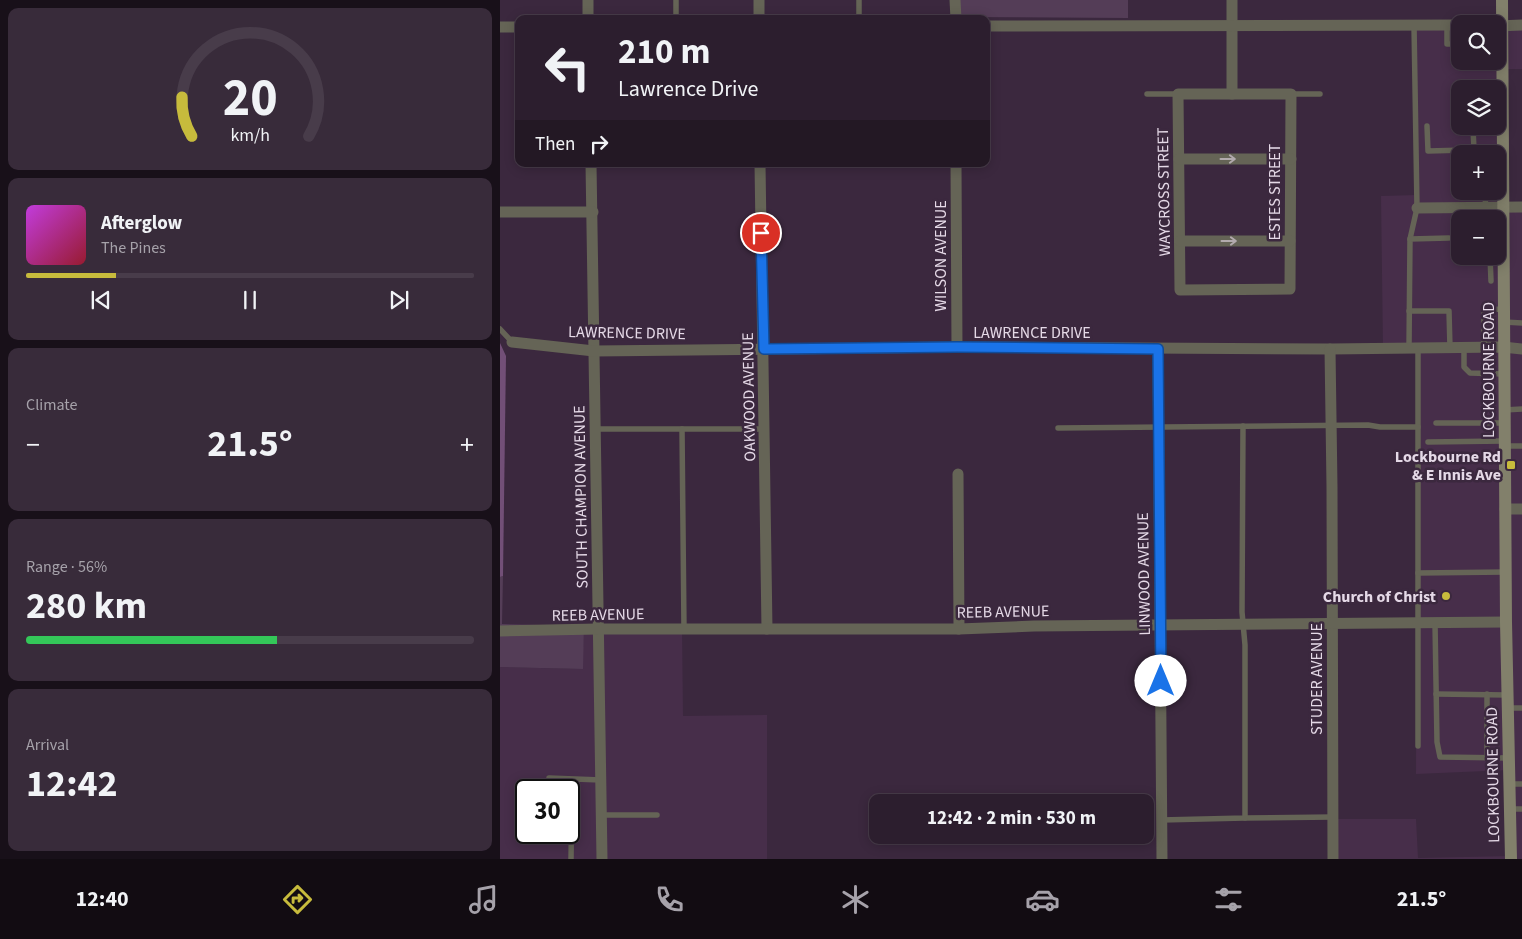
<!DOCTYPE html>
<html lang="en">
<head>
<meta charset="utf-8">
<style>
  :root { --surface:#2c1e2e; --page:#382b3a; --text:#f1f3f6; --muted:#a6a2aa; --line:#483c4a; --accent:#c7bb3c }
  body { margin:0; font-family:"Source Sans 3",sans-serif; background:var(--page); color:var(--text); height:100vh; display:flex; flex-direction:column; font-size:19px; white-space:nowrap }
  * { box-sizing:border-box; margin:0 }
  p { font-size:16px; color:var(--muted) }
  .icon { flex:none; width:28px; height:28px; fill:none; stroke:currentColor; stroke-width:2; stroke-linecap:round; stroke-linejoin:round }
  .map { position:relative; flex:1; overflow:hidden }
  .side { display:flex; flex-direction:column; gap:8px; padding:8px; background:#181019; width:500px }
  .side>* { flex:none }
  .hud { position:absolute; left:15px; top:15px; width:475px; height:152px; border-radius:10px; box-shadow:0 2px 12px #0003,0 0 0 1px var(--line); background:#2c1e2e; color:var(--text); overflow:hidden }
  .fabs { position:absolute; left:951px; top:15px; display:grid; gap:10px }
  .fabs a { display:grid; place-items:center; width:55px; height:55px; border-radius:10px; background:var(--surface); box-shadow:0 2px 12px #0003,0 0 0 1px var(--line); font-size:25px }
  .speed { position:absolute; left:15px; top:779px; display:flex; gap:10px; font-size:25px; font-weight:700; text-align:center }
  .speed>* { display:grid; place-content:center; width:65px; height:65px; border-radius:50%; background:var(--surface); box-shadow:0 2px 12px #0003,0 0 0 1px var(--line); line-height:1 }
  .speed .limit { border:2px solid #111; border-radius:8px; background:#fff; color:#111 }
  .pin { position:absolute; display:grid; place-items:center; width:42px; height:42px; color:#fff; margin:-21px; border:2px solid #fff; border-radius:50%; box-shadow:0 1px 5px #0007 }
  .me { position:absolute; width:55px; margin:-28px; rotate:0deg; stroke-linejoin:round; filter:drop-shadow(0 0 4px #0008) }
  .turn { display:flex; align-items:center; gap:18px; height:105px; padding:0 20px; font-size:22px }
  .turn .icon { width:65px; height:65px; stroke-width:2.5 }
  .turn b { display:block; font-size:35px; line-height:42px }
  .then { display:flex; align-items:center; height:48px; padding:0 20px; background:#0003; gap:10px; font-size:19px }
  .big { font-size:38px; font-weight:700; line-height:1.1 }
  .side .widget { flex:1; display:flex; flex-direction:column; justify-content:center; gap:8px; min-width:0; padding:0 18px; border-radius:10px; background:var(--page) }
  .side .dial { align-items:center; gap:0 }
  .dial svg { height:130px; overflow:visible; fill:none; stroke:var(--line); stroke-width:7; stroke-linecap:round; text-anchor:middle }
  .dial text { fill:var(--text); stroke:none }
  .song { display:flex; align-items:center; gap:15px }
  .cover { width:60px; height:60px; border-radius:8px; background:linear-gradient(135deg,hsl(290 70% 55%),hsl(350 70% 35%)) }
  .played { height:5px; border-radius:2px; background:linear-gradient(90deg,var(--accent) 20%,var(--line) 20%) }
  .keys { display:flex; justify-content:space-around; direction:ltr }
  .heat { display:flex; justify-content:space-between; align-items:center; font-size:28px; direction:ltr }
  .charge { height:8px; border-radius:4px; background:linear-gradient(90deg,#34c759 56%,var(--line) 0) }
  .trip { position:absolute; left:369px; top:794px; width:285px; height:50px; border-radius:10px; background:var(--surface); box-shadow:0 2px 12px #0003,0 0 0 1px var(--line); font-weight:700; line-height:50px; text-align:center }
  .menu { display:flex; height:80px; justify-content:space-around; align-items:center; background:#120c12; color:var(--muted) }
  .menu .icon { width:35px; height:35px }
  .menu .active { color:var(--accent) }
  .menu b { font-size:22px; color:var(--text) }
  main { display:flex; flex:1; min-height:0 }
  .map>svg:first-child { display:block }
  .built { fill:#472e4a; fill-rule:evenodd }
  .green { fill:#543d57 }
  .forest { fill:#724f77 }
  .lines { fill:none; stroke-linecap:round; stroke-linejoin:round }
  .lane { stroke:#656456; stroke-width:5.5 }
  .street { stroke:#656456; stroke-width:11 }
  .secondary { stroke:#82806b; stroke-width:12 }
  .oneway { stroke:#b2aaad }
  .route-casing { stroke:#114b97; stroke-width:12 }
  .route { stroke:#1a73e8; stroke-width:9 }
  .poi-dot { fill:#c7bb3c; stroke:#3b283e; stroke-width:2 }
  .labels { text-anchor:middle; stroke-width:5; stroke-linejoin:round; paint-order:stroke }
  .street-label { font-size:16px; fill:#e5d9e7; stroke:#3b283e }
  .poi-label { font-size:16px; font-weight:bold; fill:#e5d9e7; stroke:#3b283e; text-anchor:end }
</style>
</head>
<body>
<main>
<section class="side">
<div class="widget dial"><svg viewBox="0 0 100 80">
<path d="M14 69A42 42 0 1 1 86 69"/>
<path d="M14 69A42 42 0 0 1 8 45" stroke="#c7bb3c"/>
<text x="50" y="56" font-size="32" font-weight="700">20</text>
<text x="50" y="72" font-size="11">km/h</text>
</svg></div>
<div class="widget">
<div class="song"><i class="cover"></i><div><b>Afterglow</b><p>The Pines</p></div></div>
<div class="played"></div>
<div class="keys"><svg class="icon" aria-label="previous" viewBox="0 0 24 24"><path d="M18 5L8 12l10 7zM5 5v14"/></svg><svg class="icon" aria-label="pause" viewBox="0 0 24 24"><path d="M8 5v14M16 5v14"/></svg><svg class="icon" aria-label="next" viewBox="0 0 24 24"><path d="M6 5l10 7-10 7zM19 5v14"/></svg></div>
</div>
<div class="widget"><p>Climate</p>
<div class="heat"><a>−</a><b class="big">21.5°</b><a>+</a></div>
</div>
<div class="widget"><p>Range · 56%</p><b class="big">280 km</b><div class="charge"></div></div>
<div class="widget"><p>Arrival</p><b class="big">12:42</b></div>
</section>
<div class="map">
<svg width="1022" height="859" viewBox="0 0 1022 859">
  <rect width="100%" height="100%" fill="#3b283e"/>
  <g class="built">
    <path d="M912 24 960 25V61H998V25H1022V69H1003V205L1022 206V859H836L835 819H916L918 858 1011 856 1009 770 916 774 917 351 883 350 881 196 917 195ZM960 89H998V126H960ZM960 154H998V191H960ZM960 219H998V256H960Z"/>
    <path d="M84 626H182L183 716 267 715V859H0V667L82 669ZM26 790H69V832H26Z"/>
  </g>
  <g class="green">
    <path d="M458 0H628V18L458 17Z"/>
    <path d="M3 576 2 624 84 626 83 669 0 667V577Z"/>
  </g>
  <path class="forest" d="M0 343 6 356 3 576 0 577Z"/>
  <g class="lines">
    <g class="lane">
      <path d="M176 0V19"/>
      <path d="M359 0V19"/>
      <path d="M947 25V44H960"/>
      <path d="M975 61 976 65 1002 66"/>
      <path d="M647 94H678"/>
      <path d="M791 94H820"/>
      <path d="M927 126 928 151 1003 149"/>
      <path d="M974 150 973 128H992V126"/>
      <path d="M985 208 986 191"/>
      <path d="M910 239 917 208 914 25"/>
      <path d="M990 256 991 281"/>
      <path d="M909 311H949L950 348"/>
      <path d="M1004 322 1022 323"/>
      <path d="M0 329 12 342"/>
      <path d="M909 348 910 239 949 238"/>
      <path d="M918 348V746"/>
      <path d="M964 348V367L970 373 1004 374"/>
      <path d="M984 348V310L1003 309"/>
      <path d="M1004 410 1022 409"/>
      <path d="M936 423H1004"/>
      <path d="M558 428 868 425 880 427H918"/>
      <path d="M95 429H182"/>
      <path d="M928 442 1004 441"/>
      <path d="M1005 446H1022"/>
      <path d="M918 573 1006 572"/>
      <path d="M935 623 937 742 940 757 1009 758"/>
      <path d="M184 629 182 429H264"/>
      <path d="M936 694 1007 695"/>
      <path d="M1007 708H1022"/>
      <path d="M987 757V694"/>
      <path d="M1009 784H1022"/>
      <path d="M49 790V778L101 780"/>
      <path d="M69 792H72L71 859"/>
      <path d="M1010 809H1022"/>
      <path d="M101 815H157"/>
      <path d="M745 818 833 817"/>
      <path d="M661 820 745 818V645L742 612 743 426"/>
    </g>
    <g class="street">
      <path d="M88 0V19"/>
      <path d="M259 0V19"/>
      <path d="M455 0 456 19"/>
      <path d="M732 0V94"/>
      <path d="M486 26 960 25"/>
      <path d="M998 26 1022 25"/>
      <path d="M0 27H19"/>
      <path d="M678 94H791L790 289 680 290Z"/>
      <path d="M679 159H791"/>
      <path d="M91 164 102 859"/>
      <path d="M260 164 267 629"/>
      <path d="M456 164 457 347"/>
      <path d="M917 208 1022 207"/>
      <path d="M0 212H93"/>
      <path d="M680 241H790"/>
      <path d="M12 342 94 351 457 347 830 349 1003 347 1022 349"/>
      <path d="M658 349 662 859"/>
      <path d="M830 349 832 487 833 859"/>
      <path d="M458 474 459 629"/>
      <path d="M1005 509H1022"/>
      <path d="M0 631 98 629H459L534 626 1006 622"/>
    </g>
    <path class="secondary" d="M1002 0 1006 622 1011 859"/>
  </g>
  <defs><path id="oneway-shaft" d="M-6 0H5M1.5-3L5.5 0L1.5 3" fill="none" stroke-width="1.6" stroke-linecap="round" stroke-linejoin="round" transform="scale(1.25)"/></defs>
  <g class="oneway">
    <use href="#oneway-shaft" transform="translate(728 159)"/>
    <use href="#oneway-shaft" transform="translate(729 241)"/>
  </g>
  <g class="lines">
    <g class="route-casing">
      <path id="route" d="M261 233 264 349 457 347 658 349 661 681"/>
    </g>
    <use href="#route" class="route"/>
  </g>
  <g class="poi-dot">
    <rect x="1006" y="460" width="10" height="10" rx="2.5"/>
    <circle cx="946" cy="596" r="5"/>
  </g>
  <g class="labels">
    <g class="street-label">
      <text transform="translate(663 192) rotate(-91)" y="6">WAYCROSS STREET</text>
      <text transform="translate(774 192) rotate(-90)" y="6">ESTES STREET</text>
      <text transform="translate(440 256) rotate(-90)" y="6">WILSON AVENUE</text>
      <text transform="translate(127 332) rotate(1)" y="6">LAWRENCE DRIVE</text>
      <text x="532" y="338">LAWRENCE DRIVE</text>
      <text transform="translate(988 370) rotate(-90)" y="6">LOCKBOURNE ROAD</text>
      <text transform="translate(248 397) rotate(-91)" y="6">OAKWOOD AVENUE</text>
      <text transform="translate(80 497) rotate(-91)" y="6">SOUTH CHAMPION AVENUE</text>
      <text transform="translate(643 574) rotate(-91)" y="6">LINWOOD AVENUE</text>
      <text transform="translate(503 611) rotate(-1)" y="6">REEB AVENUE</text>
      <text transform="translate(98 614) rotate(-1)" y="6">REEB AVENUE</text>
      <text transform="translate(816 679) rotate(-90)" y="6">STUDER AVENUE</text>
      <text transform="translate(992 775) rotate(-91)" y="6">LOCKBOURNE ROAD</text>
    </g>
    <g class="poi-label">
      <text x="1001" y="462">Lockbourne Rd<tspan x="1001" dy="18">&amp; E Innis Ave</tspan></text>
      <text x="936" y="602">Church of Christ</text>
    </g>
  </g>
</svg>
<div class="fabs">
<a><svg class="icon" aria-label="search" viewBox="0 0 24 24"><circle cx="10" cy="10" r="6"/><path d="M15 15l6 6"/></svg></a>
<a><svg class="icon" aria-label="layers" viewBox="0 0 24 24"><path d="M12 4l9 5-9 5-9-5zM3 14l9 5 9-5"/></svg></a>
<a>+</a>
<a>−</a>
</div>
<div class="speed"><div class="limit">30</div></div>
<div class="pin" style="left:261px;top:233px;background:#d93025"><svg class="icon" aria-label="arrive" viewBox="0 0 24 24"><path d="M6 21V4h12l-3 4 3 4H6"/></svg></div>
<svg class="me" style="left:661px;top:681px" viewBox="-20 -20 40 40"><circle r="19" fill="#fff"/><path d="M0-13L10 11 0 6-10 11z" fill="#1a73e8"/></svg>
<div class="trip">12:42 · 2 min · 530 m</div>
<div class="hud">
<div class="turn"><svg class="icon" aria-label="left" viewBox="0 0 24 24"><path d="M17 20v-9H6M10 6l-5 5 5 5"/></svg><div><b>210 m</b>Lawrence Drive</div></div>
<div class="then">Then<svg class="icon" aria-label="right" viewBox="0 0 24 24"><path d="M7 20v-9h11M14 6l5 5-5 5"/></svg></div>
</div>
</div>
</main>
<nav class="menu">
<b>12:40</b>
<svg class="icon active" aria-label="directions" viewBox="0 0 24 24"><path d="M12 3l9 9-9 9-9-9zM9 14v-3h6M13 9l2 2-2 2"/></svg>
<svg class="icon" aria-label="music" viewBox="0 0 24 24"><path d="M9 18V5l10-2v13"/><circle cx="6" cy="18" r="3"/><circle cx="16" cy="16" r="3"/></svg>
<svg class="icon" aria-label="phone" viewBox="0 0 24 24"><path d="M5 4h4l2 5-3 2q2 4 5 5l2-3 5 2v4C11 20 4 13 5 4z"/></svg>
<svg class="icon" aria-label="climate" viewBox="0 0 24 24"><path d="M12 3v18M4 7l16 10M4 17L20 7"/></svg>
<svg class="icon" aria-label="car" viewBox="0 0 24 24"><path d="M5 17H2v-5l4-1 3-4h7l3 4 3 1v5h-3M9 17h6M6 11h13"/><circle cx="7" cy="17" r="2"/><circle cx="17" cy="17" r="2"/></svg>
<svg class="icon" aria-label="filters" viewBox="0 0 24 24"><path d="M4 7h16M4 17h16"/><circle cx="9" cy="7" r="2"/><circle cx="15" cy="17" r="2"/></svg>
<b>21.5°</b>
</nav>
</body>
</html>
